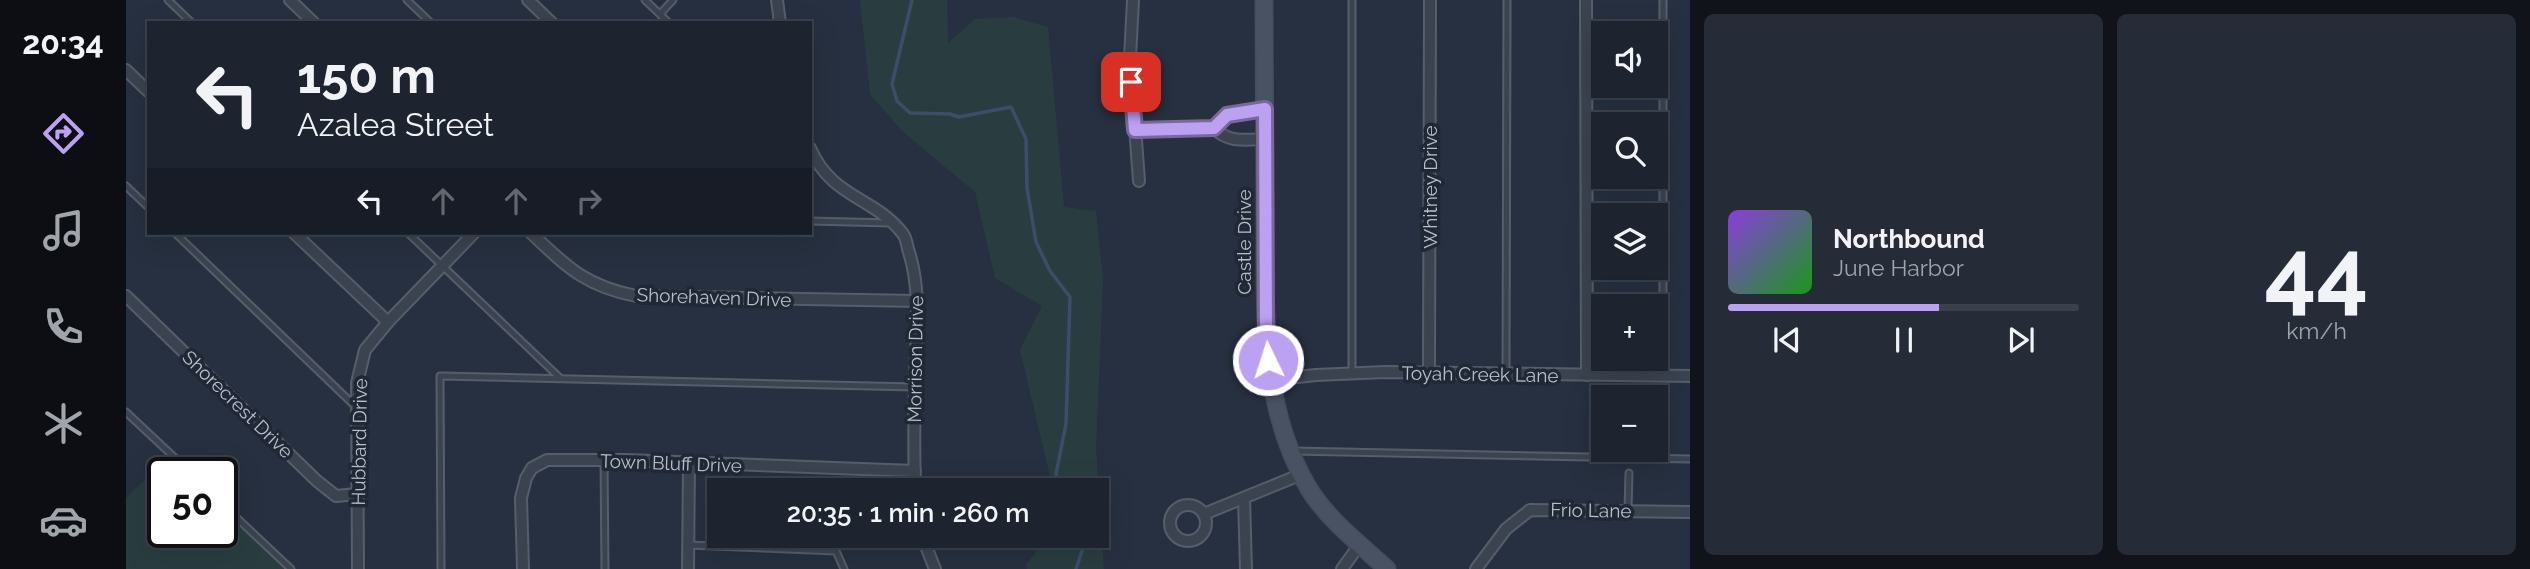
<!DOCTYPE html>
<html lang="en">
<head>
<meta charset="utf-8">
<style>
  :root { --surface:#1d2430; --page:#252c38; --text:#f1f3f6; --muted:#a0a4ab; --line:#3b414c; --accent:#bca0f2 }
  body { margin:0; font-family:Raleway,sans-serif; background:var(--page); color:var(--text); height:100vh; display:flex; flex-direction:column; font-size:26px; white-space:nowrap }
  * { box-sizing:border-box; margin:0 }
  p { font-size:23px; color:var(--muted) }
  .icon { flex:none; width:38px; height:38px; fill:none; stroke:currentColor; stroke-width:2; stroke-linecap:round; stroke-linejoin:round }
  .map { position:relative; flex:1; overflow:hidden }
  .side { display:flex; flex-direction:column; gap:14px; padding:14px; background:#10141a; width:840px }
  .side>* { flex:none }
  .top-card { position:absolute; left:21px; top:21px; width:665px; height:214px; border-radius:0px; box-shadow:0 7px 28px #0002,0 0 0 2px var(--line); background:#1d2430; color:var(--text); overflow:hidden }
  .controls { position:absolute; left:1465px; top:21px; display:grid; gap:14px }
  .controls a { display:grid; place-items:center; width:77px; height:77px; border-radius:0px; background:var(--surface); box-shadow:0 7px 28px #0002,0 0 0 2px var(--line); font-size:35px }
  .speed { position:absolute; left:21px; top:457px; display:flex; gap:14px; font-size:35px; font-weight:700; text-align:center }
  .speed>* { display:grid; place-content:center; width:91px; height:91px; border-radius:50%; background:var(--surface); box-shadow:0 7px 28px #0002,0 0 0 2px var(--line); line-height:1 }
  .speed .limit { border:4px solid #111; border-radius:10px; background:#fff; color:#111 }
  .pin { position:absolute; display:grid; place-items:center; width:60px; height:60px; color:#fff; margin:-30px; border-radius:14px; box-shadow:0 4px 10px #0006 }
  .me { position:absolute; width:77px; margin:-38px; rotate:356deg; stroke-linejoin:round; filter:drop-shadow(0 0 5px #0008) }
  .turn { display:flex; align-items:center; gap:24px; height:147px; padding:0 35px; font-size:32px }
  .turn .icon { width:91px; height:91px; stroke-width:2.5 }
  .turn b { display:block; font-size:49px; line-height:60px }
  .lanes { display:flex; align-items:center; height:66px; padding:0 35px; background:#0003; justify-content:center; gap:35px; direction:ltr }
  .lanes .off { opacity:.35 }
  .side .widget { flex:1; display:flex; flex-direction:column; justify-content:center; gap:10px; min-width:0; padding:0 24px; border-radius:10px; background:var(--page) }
  .side .dial { align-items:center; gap:0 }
  .dial b { font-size:91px; line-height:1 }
  .song { display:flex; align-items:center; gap:21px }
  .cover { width:84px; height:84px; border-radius:10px; background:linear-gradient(135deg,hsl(270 70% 55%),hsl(120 70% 35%)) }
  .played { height:7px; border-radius:4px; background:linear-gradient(90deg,var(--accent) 60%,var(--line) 60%) }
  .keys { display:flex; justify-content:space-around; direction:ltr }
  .side .tiles { flex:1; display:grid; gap:14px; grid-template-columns:repeat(2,1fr) }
  .trip { position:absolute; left:581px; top:478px; width:402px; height:70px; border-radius:0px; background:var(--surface); box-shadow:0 7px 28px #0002,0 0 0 2px var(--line); font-weight:600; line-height:70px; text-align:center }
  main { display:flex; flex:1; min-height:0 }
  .tab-bar { display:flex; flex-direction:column; width:126px; justify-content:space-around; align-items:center; background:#0c0e13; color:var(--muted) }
  .tab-bar .icon { width:49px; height:49px }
  .tab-bar .selected { color:var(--accent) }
  .tab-bar b { font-size:32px; color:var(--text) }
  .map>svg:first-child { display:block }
  .green { fill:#293d41 }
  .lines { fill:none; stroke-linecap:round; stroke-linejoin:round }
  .stream { stroke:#3d4d69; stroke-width:3.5 }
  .service-casing { stroke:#565e6b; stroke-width:9 }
  .minor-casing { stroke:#565e6b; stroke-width:14 }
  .secondary-casing { stroke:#454c5a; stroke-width:19 }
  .service { stroke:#3b4350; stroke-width:5 }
  .minor { stroke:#3b4350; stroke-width:10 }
  .secondary { stroke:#495263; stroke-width:16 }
  .route-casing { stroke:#7a689d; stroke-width:18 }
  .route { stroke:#bca0f2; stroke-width:12 }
  .labels { text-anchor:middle; stroke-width:7; stroke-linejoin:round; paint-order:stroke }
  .street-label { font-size:19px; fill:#b8becb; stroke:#202836 }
</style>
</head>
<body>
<main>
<nav class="tab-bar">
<b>20:34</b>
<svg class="icon selected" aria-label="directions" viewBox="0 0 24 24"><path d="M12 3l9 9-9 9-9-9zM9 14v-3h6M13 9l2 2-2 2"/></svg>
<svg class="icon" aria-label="music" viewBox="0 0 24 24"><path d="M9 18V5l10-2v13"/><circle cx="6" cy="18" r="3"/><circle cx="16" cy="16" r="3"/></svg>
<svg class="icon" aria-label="phone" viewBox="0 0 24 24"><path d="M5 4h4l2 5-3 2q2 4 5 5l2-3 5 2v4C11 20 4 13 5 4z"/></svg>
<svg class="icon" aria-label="climate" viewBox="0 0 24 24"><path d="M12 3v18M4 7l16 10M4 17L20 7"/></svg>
<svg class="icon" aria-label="car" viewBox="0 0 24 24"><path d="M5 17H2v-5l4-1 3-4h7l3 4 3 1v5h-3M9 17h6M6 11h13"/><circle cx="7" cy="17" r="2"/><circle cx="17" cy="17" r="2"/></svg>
</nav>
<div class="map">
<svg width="1564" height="569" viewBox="0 0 1564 569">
  <rect width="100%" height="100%" fill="#273040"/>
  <g class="green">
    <path d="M734 0H821L822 43 849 19 886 17 922 27 938 207 970 211 977 280 970 448 978 569H901L900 565 910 552 913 536H971V490H921L924 476 894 350 916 306 869 278 849 192 776 131 744 94Z"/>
    <path d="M43 456 60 472H37V532H96V507L160 569H0V498Z"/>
  </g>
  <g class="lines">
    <g class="stream">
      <path d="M786 0 766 84 771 101 784 113 824 114 833 117 885 107 900 139 901 188 910 242 924 271 944 297 940 424 930 474 934 490"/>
      <path d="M950 569 961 536"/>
    </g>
    <g class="service-casing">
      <g id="service">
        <path d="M42 0 66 23"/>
        <path d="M281 0 305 23"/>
        <path d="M519 0 543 23"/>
        <path d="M1226 0V374"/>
        <path d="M534 14 547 0"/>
        <path d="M0 186 23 208"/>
        <path d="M684 221 765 223"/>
        <path d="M49 233 231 408"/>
        <path d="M282 233 434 378"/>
        <path d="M1380 374 1381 0"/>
        <path d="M1537 375V0"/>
        <path d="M0 412 64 472"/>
        <path d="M1167 451 1564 459"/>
        <path d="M478 460 479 569"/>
        <path d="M96 504 165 569"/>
        <path d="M1502 510 1503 473"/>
        <path d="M562 545 710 551 718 569"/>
        <path d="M315 569 314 376 789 387"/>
      </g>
    </g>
    <g class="minor-casing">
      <g id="minor">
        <path d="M164 0 188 23"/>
        <path d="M402 0 426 23"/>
        <path d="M651 0 654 23"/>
        <path d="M1007 0 1004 58 1013 181"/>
        <path d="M1460 0 1461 375"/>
        <path d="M0 70 23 92"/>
        <path d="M1088 128C1102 143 1119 140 1139 139"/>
        <path d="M1009 130 1088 128 1101 115 1139 109"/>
        <path d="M684 148C706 199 748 196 777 234 780 238 781 244 782 249 797 294 789 341 789 388 788 422 788 456 789 490"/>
        <path d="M168 233 262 322"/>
        <path d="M405 233C441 267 459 286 510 296L792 301"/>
        <path d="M0 296 191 481 210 496 231 494"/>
        <path d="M1303 374 1304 0"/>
        <path d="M1145 380 1190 375 1259 372 1564 376"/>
        <path d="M1118 498 1120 569"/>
        <circle cx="1062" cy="523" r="18"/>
        <path d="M1078 514 1176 474"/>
        <path d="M796 536 809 569"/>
        <path d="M232 569 231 383 239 350 262 322 348 233"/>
        <path d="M397 569 395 498 400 478 406 468 421 460H499L789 471"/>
        <path d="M562 569 563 463"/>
        <path d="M1216 569 1234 544"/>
        <path d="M1350 569 1380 529 1404 510 1564 512"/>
      </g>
    </g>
    <g class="secondary-casing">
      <path id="secondary" d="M1138 0C1138 69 1139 139 1139 208 1140 304 1132 404 1183 489 1203 521 1234 544 1261 569"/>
    </g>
    <use href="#service" class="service"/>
    <use href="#minor" class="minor"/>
    <use href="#secondary" class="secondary"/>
  </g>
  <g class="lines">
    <g class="route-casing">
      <path id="route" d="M1005 82 1009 130 1088 128 1101 115 1139 109 1140 341 1142 360"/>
    </g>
    <use href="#route" class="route"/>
  </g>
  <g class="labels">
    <g class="street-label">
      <text transform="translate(1304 187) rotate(-90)" y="7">Whitney Drive</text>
      <text transform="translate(1118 242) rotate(-90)" y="7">Castle Drive</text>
      <text transform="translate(588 297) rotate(2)" y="7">Shorehaven Drive</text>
      <text transform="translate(789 359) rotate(-89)" y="7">Morrison Drive</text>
      <text transform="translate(1354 374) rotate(1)" y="7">Toyah Creek Lane</text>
      <text transform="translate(112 404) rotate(44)" y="7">Shorecrest Drive</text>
      <text transform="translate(233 442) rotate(-89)" y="7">Hubbard Drive</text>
      <text transform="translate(545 463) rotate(2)" y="7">Town Bluff Drive</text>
      <text transform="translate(1465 510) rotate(1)" y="7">Frio Lane</text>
    </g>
  </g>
</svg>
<div class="controls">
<a><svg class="icon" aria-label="sound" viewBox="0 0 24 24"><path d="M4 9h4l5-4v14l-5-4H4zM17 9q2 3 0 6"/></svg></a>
<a><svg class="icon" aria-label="search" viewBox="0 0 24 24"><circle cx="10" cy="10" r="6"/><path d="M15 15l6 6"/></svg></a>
<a><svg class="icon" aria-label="layers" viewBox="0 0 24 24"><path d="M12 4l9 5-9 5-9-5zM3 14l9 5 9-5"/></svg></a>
<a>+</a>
<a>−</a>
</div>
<div class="speed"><div class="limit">50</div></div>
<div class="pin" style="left:1005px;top:82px;background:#d93025"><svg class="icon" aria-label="arrive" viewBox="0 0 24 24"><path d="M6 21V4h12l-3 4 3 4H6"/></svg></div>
<svg class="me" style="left:1142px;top:360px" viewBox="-20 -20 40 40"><circle r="17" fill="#bca0f2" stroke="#fff" stroke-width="3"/><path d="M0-11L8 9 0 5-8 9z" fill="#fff"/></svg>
<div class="trip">20:35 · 1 min · 260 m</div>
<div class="top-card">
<div class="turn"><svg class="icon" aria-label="left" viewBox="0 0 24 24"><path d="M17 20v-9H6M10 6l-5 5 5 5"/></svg><div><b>150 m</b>Azalea Street</div></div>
<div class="lanes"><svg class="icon" aria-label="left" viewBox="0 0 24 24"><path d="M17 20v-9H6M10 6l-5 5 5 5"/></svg><svg class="icon off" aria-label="ahead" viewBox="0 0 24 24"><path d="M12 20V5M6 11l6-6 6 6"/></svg><svg class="icon off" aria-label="ahead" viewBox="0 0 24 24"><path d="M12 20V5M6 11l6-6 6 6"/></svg><svg class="icon off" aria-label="right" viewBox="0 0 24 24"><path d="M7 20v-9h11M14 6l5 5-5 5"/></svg></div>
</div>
</div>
<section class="side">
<div class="tiles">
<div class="widget">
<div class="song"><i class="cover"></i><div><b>Northbound</b><p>June Harbor</p></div></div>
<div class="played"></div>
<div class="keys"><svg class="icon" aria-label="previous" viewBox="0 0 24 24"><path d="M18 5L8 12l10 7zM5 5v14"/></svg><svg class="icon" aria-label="pause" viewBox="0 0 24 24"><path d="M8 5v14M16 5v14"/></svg><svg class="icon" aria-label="next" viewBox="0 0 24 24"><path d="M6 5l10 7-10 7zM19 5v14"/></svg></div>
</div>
<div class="widget dial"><b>44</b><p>km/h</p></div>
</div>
</section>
</main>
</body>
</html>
